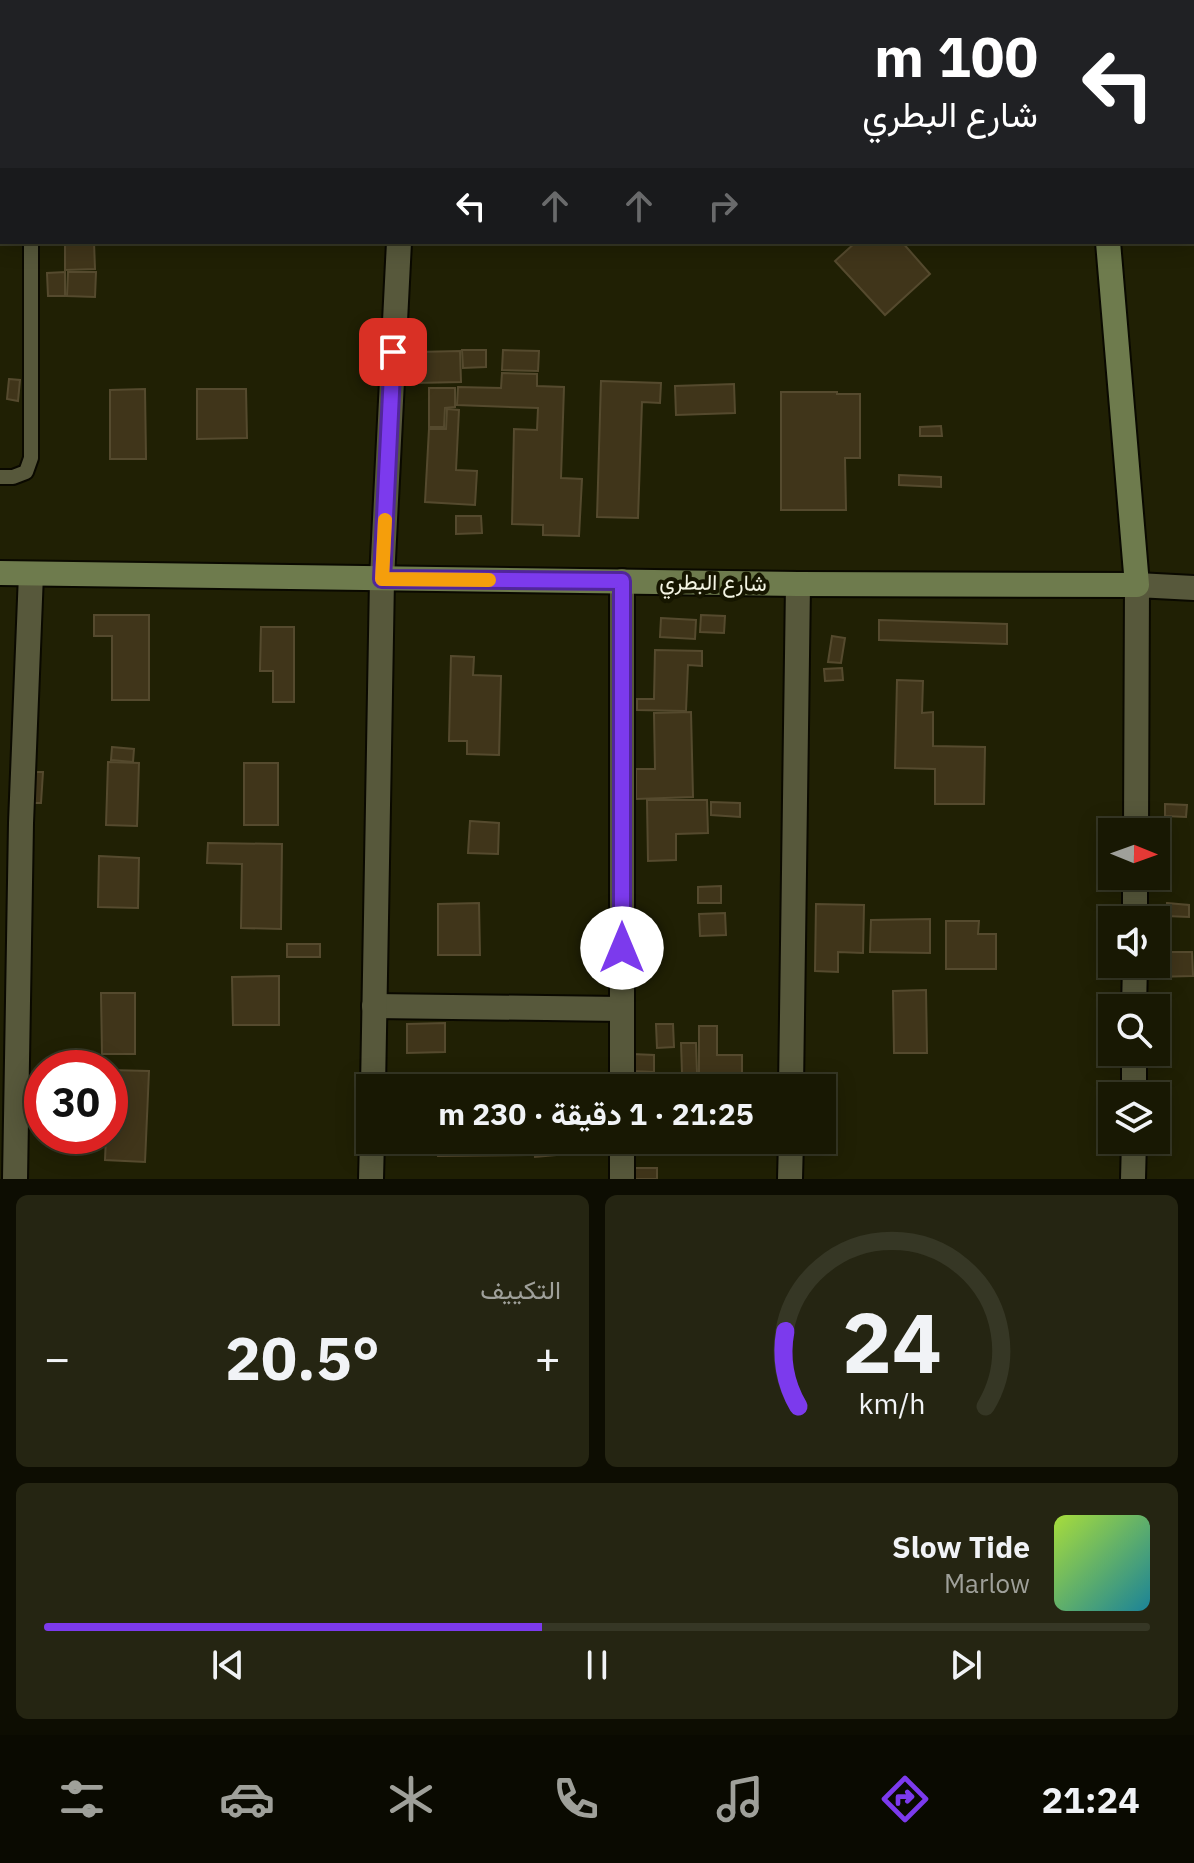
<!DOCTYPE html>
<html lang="ar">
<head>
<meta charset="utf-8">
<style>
  :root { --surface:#181803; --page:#252512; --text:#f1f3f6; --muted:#9fa09a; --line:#363725; --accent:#7c3aed }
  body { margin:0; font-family:"IBM Plex Sans",Vazirmatn,sans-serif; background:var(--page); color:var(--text); direction:rtl; height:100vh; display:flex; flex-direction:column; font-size:30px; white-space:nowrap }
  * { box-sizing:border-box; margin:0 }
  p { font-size:26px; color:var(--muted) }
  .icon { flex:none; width:44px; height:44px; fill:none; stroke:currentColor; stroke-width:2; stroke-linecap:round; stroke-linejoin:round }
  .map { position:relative; height:1179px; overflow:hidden; direction:ltr }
  .panel { display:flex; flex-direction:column; gap:16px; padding:16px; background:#0d0d02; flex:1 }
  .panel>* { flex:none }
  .hud { position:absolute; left:0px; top:0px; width:1194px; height:244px; box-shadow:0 4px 20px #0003,0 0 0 2px var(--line); direction:rtl; background:#202124; color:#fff; overflow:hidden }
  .needle { width:52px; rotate:91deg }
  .fabs { position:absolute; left:1098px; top:818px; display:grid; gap:16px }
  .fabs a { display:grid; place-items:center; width:72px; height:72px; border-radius:0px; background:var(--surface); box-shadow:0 4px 20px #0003,0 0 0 2px var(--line); font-size:40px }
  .speed { position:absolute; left:24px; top:1050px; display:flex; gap:16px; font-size:40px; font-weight:700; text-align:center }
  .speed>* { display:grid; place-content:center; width:104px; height:104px; border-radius:50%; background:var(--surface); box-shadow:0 4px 20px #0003,0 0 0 2px var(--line); line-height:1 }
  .speed .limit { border:12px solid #d22; background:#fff; color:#111 }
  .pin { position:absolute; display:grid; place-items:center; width:68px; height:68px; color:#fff; margin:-34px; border-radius:16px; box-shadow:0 4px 12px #0006 }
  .me { position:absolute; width:88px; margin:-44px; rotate:0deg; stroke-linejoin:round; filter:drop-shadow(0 0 6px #0008) }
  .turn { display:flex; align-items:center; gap:28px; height:168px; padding:0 24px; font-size:36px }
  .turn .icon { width:104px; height:104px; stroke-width:2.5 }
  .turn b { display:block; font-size:56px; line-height:68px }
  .lanes { display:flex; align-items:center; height:76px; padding:0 24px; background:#0003; justify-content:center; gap:40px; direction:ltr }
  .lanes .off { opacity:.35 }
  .big { font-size:60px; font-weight:700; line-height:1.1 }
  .panel .card { flex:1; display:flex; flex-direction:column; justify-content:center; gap:12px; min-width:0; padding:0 28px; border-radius:12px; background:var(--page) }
  .panel .dial { align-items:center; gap:0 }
  .dial svg { height:208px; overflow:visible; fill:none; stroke:var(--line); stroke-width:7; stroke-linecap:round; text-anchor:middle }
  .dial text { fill:var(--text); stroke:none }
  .song { display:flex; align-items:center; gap:24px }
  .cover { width:96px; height:96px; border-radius:12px; background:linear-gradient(135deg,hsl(80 70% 55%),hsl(190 70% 35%)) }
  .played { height:8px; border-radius:4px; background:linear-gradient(90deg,var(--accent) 45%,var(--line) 45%) }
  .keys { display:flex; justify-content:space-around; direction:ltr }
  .heat { display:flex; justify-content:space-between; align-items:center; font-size:44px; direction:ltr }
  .panel .tiles { flex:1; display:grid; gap:16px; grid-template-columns:1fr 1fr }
  .card:last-child { grid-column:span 2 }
  .trip { position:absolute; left:356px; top:1074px; width:480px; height:80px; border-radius:0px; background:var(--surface); box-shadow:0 4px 20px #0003,0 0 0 2px var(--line); font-weight:700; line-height:80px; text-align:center; direction:rtl }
  .tabs { display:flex; height:128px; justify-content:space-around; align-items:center; background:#0a0a01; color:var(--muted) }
  .tabs .icon { width:56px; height:56px }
  .tabs .on { color:var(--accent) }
  .tabs b { font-size:36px; color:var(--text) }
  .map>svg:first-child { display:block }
  .building { fill:#40351a; stroke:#554a2e; stroke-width:2 }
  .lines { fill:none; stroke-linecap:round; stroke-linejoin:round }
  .lane-casing { stroke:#0a0900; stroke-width:18 }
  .street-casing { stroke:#0a0900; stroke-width:28 }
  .secondary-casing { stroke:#0a0900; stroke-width:28 }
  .lane { stroke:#57583b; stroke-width:14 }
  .street { stroke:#57583b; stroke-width:24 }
  .secondary { stroke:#6e7b4d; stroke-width:24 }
  .route-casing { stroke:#51269a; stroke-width:20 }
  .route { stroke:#7c3aed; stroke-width:14 }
  .slow { stroke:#f59e0b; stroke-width:14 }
  .labels { text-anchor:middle; stroke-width:8; stroke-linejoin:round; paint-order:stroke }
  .street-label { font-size:22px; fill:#f4f5e4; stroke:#161600 }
</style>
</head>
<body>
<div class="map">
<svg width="1194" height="1179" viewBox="0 0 1194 1179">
  <rect width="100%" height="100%" fill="#202004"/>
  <g class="building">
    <path d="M65 242H94L95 269 65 270Z"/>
    <path d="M856 242H902L930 274 885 315 835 261Z"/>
    <path d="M65 272V296H48L47 273Z"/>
    <path d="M68 272H96L95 297 67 296Z"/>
    <path d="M462 350H486V367L463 368Z"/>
    <path d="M503 350 539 351 538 371 502 370Z"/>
    <path d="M460 351 461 382 416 383V352Z"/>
    <path d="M502 373 537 374V386L564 387 561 478 582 479 579 536 543 535V525L512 524 514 429 537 430 538 408 457 405 458 387 501 388Z"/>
    <path d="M9 379 20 380 18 401 7 399Z"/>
    <path d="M601 381 661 383 660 403 642 402 638 518 597 517Z"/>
    <path d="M734 384 735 413 676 415 675 386Z"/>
    <path d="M429 388H455V407L445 408 444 427H429Z"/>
    <path d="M145 389 146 459H110V390Z"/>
    <path d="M197 389H246L247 438 197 439Z"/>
    <path d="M781 392H837V394H860V458H845L846 510H781Z"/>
    <path d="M447 409 459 410 456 470 477 471 475 505 425 502 429 429H446Z"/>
    <path d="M941 426 942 436H920V427Z"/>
    <path d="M899 475 941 477V487L899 485Z"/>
    <path d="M456 516H481L482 533 456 534Z"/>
    <path d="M94 615H149V700H112V636H94Z"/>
    <path d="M701 615 725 616 724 633 700 632Z"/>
    <path d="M661 618 696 620 695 639 660 637Z"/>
    <path d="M879 620 1007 624V644L879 640Z"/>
    <path d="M261 627H294V702H273V671H260Z"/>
    <path d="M832 636 845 638 841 663 828 662Z"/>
    <path d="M655 650 702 651V666L688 665 686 711 637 710V699H654Z"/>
    <path d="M451 656 474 657 473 675 501 676 499 755 467 754V741H449Z"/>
    <path d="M842 668 843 680 825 681 824 669Z"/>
    <path d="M897 680 923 681 922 713 933 712V746L985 747 984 804H935V769L895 768Z"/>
    <path d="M691 712 693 797 636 799V769H655L654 713Z"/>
    <path d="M112 747 134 749 133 762 111 760Z"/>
    <path d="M108 762 139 763 137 826 106 825Z"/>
    <rect x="244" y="763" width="34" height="62"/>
    <path d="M29 772H43L41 803H28Z"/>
    <path d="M647 800H707L708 833 676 834V860L648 861Z"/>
    <path d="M711 802 740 803V817L711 815Z"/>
    <path d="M1165 804 1187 805 1186 817 1165 816Z"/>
    <path d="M470 821 499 823 498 854 468 853Z"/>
    <path d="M208 843 282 844 281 929 241 928 242 864 207 863Z"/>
    <path d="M99 856 139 858 138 908 98 907Z"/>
    <path d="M721 886V903H698V887Z"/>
    <path d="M479 903 480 955H438V904Z"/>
    <path d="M1167 903 1189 905V917L1166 916Z"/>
    <path d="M816 904 864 905 863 953 838 952V972L815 971Z"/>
    <path d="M725 913 726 935 700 936 699 914Z"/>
    <path d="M930 919V953L870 952 871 920Z"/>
    <path d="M946 921H979L978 934H996V969H946Z"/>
    <rect x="287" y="944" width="33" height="13"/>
    <path d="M1156 952H1192L1193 976 1152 977V964H1156Z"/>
    <path d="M279 976V1025H233L232 977Z"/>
    <path d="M926 990 927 1053H894L893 991Z"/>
    <path d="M101 993H135V1054H102Z"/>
    <path d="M445 1023V1052L407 1053V1024Z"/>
    <path d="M656 1024H673L674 1047 657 1048Z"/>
    <path d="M699 1026H717V1055H742V1073H699Z"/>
    <path d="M681 1043H696L697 1073H682Z"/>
    <path d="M632 1054 654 1055V1072L632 1071Z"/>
    <path d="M110 1070 149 1071 145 1162 105 1160 106 1136H110Z"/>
    <path d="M437 1140H527L528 1155 438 1156Z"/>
    <path d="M565 1140 567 1154 535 1157 534 1141Z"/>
    <path d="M628 1140H653L652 1155 627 1153Z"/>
    <rect x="630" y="1168" width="27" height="11"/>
  </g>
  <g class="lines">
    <g class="lane-casing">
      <g id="lane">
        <path d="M74 0 76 2"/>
        <path d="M0 166H2"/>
        <path d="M0 477H13L26 472 31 458V242"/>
      </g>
    </g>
    <g class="street-casing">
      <g id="street">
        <path d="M413 2V0"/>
        <path d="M1136 832 1137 585 1194 588"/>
        <path d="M1135 920V876"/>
        <path d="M374 1006 622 1009"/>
        <path d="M1134 1008 1135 964"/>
        <path d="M373 1088 382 579 399 242"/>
        <path d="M622 1088V581"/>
        <path d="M791 1088 798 584"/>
        <path d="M1134 1096V1052"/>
        <path d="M15 1179 21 823 31 574"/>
        <path d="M371 1179 372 1140"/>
        <path d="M622 1179V1140"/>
        <path d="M790 1179 791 1140"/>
        <path d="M1133 1179 1134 1140"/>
      </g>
    </g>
    <g class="secondary-casing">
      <g id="secondary">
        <path d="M1088 0V2"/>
        <path d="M1192 157H1194"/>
        <path d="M0 573 798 584 1137 585 1108 242"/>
      </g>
    </g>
    <use href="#lane" class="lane"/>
    <use href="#street" class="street"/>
    <use href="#secondary" class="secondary"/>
  </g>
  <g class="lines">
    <g class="route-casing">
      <path id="route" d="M393 352 382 579 622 581V948"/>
    </g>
    <use href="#route" class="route"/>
    <path class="slow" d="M385 520 382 579 489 580"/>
  </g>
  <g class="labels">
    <g class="street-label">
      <text transform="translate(713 582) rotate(1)" y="8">شارع البطري</text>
    </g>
  </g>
</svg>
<div class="fabs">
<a><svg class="needle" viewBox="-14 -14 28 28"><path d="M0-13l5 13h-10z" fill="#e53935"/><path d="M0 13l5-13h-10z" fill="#9fa09a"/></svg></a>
<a><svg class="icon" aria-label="sound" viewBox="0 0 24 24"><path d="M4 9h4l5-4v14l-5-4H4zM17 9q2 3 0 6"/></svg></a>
<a><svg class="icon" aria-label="search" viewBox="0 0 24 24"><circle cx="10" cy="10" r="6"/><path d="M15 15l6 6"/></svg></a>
<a><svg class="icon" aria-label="layers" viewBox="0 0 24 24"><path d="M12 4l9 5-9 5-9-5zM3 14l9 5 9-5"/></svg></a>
</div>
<div class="speed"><div class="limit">30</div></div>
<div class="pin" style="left:393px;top:352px;background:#d93025"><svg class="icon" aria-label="arrive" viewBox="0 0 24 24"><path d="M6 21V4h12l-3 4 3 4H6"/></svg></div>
<svg class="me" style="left:622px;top:948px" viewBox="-20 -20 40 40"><circle r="19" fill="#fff"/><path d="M0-13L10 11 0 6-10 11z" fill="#7c3aed"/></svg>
<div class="trip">21:25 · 1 دقيقة · 230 m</div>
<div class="hud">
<div class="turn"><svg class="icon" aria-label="left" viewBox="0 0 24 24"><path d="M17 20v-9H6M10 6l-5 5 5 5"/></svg><div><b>100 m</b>شارع البطري</div></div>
<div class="lanes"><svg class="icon" aria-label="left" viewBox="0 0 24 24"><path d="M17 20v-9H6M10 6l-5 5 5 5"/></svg><svg class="icon off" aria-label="ahead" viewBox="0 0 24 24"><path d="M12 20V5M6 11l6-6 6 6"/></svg><svg class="icon off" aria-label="ahead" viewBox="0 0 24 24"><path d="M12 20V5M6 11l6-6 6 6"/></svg><svg class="icon off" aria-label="right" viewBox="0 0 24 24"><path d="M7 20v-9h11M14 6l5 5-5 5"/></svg></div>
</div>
</div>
<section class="panel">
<div class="tiles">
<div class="card dial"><svg viewBox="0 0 100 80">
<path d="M14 69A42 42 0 1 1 86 69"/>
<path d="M14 69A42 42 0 0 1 9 40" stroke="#7c3aed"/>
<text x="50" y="56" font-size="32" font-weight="700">24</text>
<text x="50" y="72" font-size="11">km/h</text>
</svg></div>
<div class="card"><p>التكييف</p>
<div class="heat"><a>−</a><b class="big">20.5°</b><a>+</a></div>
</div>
<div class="card">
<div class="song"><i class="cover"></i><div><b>Slow Tide</b><p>Marlow</p></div></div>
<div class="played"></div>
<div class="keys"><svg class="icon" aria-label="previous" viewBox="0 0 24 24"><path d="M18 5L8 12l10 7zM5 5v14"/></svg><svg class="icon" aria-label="pause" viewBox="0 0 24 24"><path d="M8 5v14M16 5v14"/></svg><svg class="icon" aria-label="next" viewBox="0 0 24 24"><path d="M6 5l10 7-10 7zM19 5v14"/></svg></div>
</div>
</div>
</section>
<nav class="tabs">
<b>21:24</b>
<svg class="icon on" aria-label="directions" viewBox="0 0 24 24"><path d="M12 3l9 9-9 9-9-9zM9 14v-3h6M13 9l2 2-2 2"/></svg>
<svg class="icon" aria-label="music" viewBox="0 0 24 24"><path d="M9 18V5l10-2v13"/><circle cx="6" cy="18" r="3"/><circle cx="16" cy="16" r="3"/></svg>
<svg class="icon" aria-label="phone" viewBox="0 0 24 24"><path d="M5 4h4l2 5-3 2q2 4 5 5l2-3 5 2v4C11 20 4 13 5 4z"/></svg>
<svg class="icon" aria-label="climate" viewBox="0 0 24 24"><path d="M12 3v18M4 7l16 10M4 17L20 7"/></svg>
<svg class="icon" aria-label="car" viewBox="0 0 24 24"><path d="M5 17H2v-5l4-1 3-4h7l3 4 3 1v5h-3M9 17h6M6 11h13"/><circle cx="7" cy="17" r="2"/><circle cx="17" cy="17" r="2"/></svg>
<svg class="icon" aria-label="filters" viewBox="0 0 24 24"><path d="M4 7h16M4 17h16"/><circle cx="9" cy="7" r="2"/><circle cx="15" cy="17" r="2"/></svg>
</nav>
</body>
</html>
